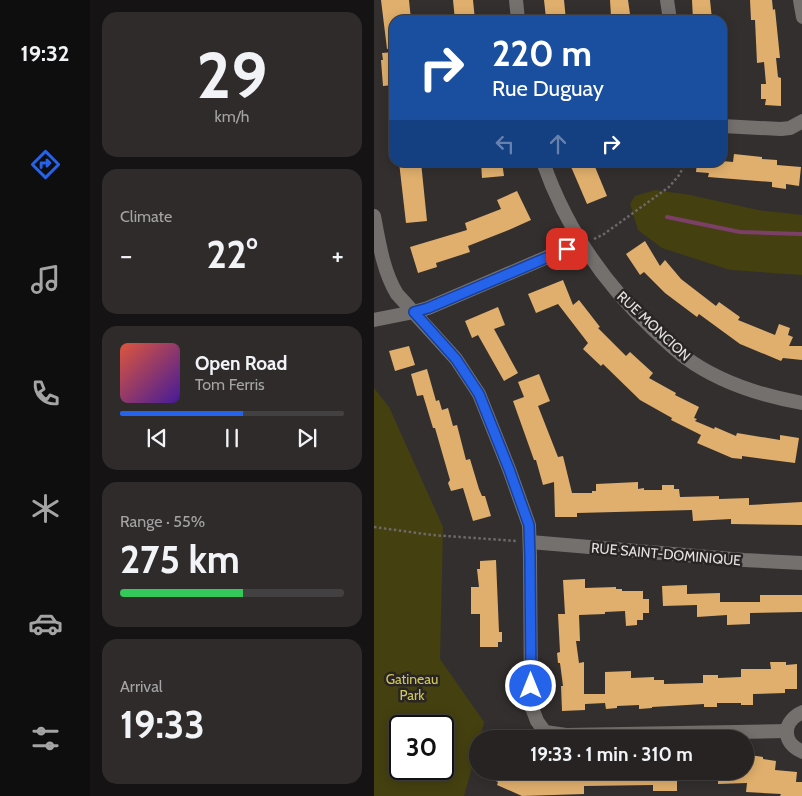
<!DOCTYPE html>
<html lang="en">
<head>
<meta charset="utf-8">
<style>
  :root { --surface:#262322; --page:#2e2b2a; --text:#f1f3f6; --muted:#a4a4a5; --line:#424040; --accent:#2563eb }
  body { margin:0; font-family:Cabin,sans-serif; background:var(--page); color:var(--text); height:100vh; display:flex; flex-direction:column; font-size:19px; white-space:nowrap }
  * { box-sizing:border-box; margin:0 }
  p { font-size:16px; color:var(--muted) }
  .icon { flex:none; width:28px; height:28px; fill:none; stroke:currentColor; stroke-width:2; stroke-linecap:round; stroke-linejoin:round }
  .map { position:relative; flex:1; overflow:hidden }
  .sheet { display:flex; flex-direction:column; gap:12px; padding:12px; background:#151313; width:284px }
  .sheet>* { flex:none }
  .banner { position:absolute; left:15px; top:15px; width:338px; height:152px; border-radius:15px; box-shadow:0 2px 12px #0003,0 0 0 1px var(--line); background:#1a4fa0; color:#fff; overflow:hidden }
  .speed { position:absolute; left:15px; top:715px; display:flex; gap:10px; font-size:25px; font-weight:700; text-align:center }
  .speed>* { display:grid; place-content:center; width:65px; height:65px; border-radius:50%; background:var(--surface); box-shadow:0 2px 12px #0003,0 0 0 1px var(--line); line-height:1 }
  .speed .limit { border:2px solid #111; border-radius:8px; background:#fff; color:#111 }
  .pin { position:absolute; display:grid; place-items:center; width:42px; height:42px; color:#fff; margin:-21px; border-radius:10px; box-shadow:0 2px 8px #0006 }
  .me { position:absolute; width:55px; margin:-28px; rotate:0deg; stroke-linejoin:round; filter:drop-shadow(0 0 4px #0008) }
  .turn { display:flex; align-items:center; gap:18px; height:105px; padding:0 20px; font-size:22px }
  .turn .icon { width:65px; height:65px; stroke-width:2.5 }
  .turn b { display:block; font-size:35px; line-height:42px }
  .lanes { display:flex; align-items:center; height:48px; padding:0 20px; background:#0003; justify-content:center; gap:25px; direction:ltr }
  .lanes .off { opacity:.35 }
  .big { font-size:38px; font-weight:700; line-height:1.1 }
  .sheet .card { flex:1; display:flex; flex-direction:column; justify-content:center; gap:8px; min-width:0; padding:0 18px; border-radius:15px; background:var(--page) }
  .sheet .dial { align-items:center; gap:0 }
  .dial b { font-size:65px; line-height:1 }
  .song { display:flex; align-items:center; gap:15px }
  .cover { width:60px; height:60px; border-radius:8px; background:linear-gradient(135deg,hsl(10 70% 55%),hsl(260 70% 35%)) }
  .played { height:5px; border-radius:2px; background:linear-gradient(90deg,var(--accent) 55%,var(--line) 55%) }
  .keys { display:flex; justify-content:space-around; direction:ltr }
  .heat { display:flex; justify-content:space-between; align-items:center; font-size:28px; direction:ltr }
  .charge { height:8px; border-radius:4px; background:linear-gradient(90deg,#34c759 55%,var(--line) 0) }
  .trip { position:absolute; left:95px; top:730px; width:285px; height:50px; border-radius:25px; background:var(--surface); box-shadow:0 2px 12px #0003,0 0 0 1px var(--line); font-weight:700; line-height:50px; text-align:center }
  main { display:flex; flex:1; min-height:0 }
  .tab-bar { display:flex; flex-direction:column; width:90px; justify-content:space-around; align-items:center; background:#0f0e0e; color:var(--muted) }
  .tab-bar .icon { width:35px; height:35px }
  .tab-bar .current { color:var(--accent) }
  .tab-bar b { font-size:22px; color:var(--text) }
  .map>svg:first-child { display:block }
  .green { fill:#444010; fill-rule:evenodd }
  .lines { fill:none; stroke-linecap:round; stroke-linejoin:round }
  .stream { stroke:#7c3f68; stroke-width:4 }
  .building { fill:#e0af6d }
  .path { stroke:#6d6968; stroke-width:2.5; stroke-dasharray:2.5 2.5; stroke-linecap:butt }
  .minor { stroke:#74706e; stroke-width:14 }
  .route-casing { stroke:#184099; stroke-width:12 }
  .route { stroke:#2563eb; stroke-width:9 }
  .labels { text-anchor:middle; stroke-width:5; stroke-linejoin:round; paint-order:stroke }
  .street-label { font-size:14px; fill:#e4e2e1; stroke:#292524 }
  .park-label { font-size:14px; fill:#d0c75a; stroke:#292524 }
</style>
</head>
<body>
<main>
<nav class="tab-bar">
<b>19:32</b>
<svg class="icon current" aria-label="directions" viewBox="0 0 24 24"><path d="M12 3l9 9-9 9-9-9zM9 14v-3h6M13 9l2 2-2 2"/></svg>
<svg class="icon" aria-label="music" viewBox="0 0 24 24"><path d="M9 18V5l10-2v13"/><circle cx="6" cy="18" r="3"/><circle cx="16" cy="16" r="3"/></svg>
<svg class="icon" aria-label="phone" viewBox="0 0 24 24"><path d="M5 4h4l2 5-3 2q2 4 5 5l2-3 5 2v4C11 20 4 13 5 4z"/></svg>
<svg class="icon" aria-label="climate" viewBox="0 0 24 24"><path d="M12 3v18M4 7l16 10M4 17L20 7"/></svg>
<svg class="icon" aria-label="car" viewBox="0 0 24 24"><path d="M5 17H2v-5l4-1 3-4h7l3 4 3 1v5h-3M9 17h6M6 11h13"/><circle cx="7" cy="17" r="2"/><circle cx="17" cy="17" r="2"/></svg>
<svg class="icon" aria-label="filters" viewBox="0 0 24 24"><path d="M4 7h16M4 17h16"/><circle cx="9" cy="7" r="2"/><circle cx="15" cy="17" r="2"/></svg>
</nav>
<section class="sheet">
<div class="card dial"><b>29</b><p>km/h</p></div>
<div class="card"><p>Climate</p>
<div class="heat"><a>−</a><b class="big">22°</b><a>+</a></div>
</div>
<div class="card">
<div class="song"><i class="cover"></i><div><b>Open Road</b><p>Tom Ferris</p></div></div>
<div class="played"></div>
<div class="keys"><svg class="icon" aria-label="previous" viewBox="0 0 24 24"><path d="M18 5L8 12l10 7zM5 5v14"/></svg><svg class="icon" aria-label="pause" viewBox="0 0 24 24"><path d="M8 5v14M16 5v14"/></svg><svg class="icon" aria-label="next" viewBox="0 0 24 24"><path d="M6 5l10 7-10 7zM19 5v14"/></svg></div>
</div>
<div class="card"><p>Range · 55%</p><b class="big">275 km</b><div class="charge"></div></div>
<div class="card"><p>Arrival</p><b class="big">19:33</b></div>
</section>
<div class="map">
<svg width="429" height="796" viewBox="0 0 429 796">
  <rect width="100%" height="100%" fill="#332f2e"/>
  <g class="green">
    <path d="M281 190 316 195 384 210 428 215V275L356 270 288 248 264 230 256 204 261 196Z"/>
    <path d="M0 388 15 407 69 527 66 659 110 722 106 739H104V745L90 796H0ZM69 726V769H26V726Z"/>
  </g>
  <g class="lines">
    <path class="stream" d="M293 217 366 232 429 234"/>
  </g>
  <g class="building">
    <path d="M7 0H35L37 20H20V48L13 49Z"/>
    <path d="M79 0H99L101 20H81Z"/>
    <path d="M170 0H190L192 20H177L176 17 172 18Z"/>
    <path d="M236 0H254L256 14 237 16Z"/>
    <path d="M318 0H336L338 19 319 20Z"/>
    <path d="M376 0H398L399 10 401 9 406 58H402L404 77 407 78V106L391 105 392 99H387V84H392L390 62 383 63 381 20H377Z"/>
    <path d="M20 52V85L9 86 7 60H9L8 53Z"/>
    <path d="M360 154 388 157V159L403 160V165L427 167 425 186 412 184V189L398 187V182L334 177 335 173 322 172 323 162H348V161L359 162Z"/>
    <path d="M25 162H47L53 221 32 223Z"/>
    <path d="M107 162H128L130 176 108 178Z"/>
    <path d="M195 162H219L233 196 213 204Z"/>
    <path d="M143 191 157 220 137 229 94 246 96 252 62 263 63 267 44 273 36 247 93 230 91 223 127 209 123 200Z"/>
    <path d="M271 241 286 266 291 260 307 279 342 306 345 302 366 317 364 320 401 335 405 324 416 328 414 335 419 337 415 346H429V360L409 358 407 361 366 344 325 314 323 317 291 293 270 272 266 275 252 254Z"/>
    <path d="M189 280 199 305 205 300 226 327 224 328 252 356 256 352 279 373 275 378 302 393 301 395 325 407 320 418 323 419 321 421 340 429 341 427 362 436 363 433 406 440V435L425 438 421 463 368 456V459L358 458 323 443 327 435 297 420 298 418 266 400 229 364 227 366 209 349 214 343 184 304 162 313 154 294Z"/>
    <path d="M124 307 131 325 120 329 144 373 130 381 104 335 98 338 91 321Z"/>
    <path d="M35 346 41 365 21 371 15 351Z"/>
    <path d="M53 369 62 401 65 400 68 410 74 408 79 426 83 425 92 460 96 459 105 489 108 496H111L117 516 99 521 89 488 77 491 74 483 76 480 61 428H59L49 395 43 396 37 374Z"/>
    <path d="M165 374 176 401 164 406 184 457 189 456 198 493H218V491H222V484L264 482V489L270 488V490H288V485H300V489H305L306 497 345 496V499L375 498V505L429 502V525L357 524V519L319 521 318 510 203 513V517H181L180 482 169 485 162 460H160L139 401 150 397 144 382Z"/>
    <path d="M122 560 125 632H128V642H124V647H106V614H97V587H105L103 569H106V561Z"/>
    <path d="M211 579V588L242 587V589H248V591H269V599H275V613H269V620H263V625L252 626 251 611 231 612V614L205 615 206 641H202L205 663 210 662V694H231V672L257 671V678L280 677V680H290V684L329 683V675H344V678L367 677V669H397L396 662H412V665L423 664V689H411V693L379 694V705H367V703H343V707H330V704L278 707V708L265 709V705L243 706V708L232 709 231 703 211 704V710L188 711 187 686H189L186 663H184L183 653 186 652 184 614H191L189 580Z"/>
    <path d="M313 585V594L346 593V602H386V595H429V612L376 613V624L353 625V615L323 617V605L289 606 288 586Z"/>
    <path d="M376 755 389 757V759L402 761 401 770 423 772 422 782H429V796H406L407 794 372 792 373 783 344 784V771H374Z"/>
    <path d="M100 771H303V791H279V785L210 786V794L148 796 123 785 124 782Z"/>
  </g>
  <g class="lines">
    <g class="path">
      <path d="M220 239 230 234 295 187 306 174 311 162"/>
      <path d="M0 527 58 535 143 541"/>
    </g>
    <g class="minor">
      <path d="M142 0 144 20"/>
      <path d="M293 0 296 20"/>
      <path d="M426 0 429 17"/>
      <path d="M348 126 407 129 416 128 429 121"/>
      <path d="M169 162C192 228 230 284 281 331 291 340 301 350 312 358 345 382 389 396 429 403"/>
      <path d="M0 216C5 242 9 271 23 294L82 359 105 394 135 469 155 525 156 557 157 705 163 721 171 732 192 735 413 731"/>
      <path d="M0 320 40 312 54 308 206 243"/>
      <path d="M156 542 370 560 429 563"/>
      <path d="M429 712C408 721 407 743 429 752"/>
    </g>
  </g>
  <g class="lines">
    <g class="route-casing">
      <path id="route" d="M157 686 156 557 155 525 135 469 105 394 82 359 40 312 54 308 193 249"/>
    </g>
    <use href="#route" class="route"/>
  </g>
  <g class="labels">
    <g class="street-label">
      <text transform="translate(280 326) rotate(43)" y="5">RUE MONCION</text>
      <text transform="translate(292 554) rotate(5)" y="5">RUE SAINT-DOMINIQUE</text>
    </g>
    <g class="park-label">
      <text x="38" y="684">Gatineau<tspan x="38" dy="16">Park</tspan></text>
    </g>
  </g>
</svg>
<div class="speed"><div class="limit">30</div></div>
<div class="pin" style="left:193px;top:249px;background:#d93025"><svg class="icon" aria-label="arrive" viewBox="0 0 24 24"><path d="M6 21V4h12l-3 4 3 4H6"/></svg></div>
<svg class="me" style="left:157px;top:686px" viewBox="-20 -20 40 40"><circle r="17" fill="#2563eb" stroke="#fff" stroke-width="3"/><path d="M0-11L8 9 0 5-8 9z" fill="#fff"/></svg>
<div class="trip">19:33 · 1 min · 310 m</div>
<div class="banner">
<div class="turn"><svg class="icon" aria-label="right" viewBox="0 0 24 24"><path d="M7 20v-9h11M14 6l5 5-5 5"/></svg><div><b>220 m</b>Rue Duguay</div></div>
<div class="lanes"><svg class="icon off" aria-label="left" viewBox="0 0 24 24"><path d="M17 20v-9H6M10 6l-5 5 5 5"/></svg><svg class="icon off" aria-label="ahead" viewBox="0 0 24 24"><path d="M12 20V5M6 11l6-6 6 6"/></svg><svg class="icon" aria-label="right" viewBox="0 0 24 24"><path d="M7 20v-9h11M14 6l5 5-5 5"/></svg></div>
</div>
</div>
</main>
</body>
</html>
